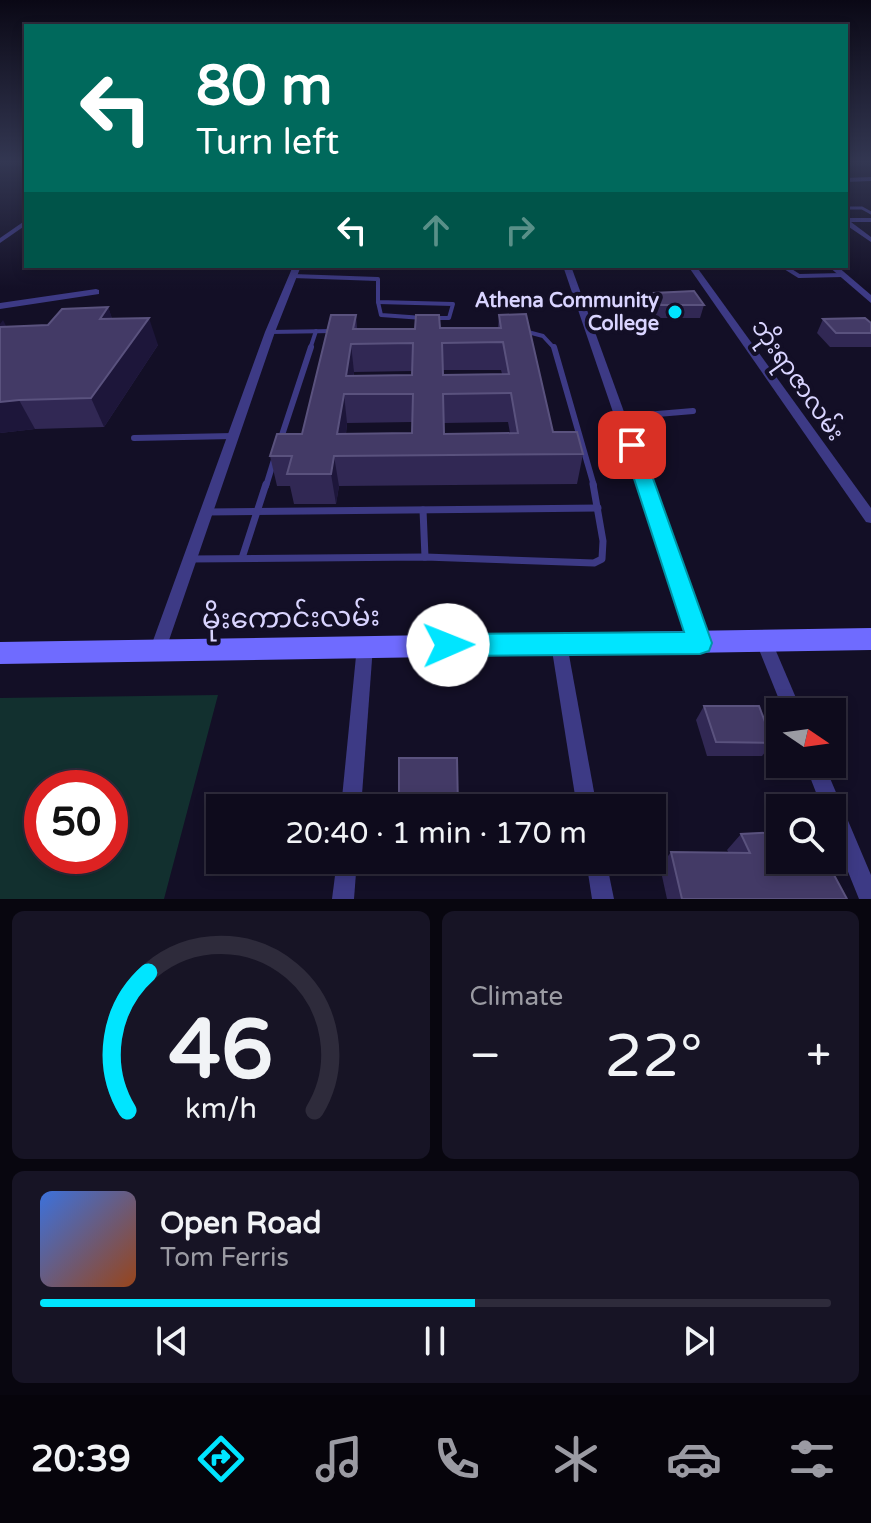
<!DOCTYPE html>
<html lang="en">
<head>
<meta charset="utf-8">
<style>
  :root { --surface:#0e0b1c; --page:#171425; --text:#f1f3f6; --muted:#9b9ba3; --line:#2e2b3b; --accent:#00e5ff }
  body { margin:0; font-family:"Varela Round","Noto Sans Myanmar",sans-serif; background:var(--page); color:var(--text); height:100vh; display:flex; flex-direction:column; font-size:30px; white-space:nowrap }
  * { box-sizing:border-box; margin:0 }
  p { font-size:26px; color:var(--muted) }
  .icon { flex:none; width:44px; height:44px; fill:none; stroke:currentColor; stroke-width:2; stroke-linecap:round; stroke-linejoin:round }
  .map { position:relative; height:899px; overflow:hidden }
  .details { display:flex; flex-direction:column; gap:12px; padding:12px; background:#08060f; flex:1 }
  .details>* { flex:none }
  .hud { position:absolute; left:24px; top:24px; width:824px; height:244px; border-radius:0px; box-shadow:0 4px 12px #0003,0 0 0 2px var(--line); background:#00695c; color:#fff; overflow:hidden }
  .needle { width:52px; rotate:103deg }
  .controls { position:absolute; left:766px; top:698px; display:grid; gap:16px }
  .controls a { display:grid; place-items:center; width:80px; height:80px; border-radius:0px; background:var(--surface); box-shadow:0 4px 12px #0003,0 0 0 2px var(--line); font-size:40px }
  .speed { position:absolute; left:24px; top:770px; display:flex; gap:16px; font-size:40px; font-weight:700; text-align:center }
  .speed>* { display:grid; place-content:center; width:104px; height:104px; border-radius:50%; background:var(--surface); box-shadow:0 4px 12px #0003,0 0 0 2px var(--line); line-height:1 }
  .speed .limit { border:12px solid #d22; background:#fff; color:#111 }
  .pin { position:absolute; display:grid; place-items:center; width:68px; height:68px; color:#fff; margin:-34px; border-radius:16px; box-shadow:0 4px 12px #0006 }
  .me { position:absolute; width:88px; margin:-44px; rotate:89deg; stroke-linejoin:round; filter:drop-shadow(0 0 6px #0008) }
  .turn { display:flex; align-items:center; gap:28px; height:168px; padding:0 40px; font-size:36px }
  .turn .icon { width:104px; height:104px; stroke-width:2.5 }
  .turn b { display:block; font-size:56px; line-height:68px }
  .lanes { display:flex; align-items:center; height:76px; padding:0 40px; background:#0003; justify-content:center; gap:40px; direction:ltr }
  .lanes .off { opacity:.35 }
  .big { font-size:60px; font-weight:600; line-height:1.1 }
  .details .card { flex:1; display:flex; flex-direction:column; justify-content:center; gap:12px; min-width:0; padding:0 28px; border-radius:12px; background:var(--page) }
  .details .dial { align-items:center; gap:0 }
  .dial svg { height:208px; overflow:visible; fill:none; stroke:var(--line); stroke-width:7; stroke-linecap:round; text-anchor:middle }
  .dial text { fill:var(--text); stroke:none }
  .song { display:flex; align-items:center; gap:24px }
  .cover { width:96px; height:96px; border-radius:12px; background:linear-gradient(135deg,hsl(220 70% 55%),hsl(20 70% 35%)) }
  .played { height:8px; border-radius:4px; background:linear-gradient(90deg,var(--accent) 55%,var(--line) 55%) }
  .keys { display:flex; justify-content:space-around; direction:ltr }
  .heat { display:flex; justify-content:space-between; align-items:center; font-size:44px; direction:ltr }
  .details .tiles { flex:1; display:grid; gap:12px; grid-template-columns:1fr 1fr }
  .card:last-child { grid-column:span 2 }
  .trip { position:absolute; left:206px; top:794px; width:460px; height:80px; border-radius:0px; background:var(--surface); box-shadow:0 4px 12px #0003,0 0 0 2px var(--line); font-weight:600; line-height:80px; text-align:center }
  .tab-bar { display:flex; height:128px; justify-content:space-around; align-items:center; background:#06040b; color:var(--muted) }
  .tab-bar .icon { width:56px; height:56px }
  .tab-bar .selected { color:var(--accent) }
  .tab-bar b { font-size:36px; color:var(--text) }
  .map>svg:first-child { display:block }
  .green { fill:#12302f; fill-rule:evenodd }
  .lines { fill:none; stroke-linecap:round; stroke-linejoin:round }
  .service-far3 { stroke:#3d3a85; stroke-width:3 }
  .service-far2 { stroke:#3d3a85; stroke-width:4 }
  .service-far1 { stroke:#3d3a85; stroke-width:6 }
  .service { stroke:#3d3a85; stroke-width:7 }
  .minor { fill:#3d3a85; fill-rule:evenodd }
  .secondary { fill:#6f6bff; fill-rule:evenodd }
  .wall { fill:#312854; fill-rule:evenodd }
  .shaded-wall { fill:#1d163a }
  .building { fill:#433a66; stroke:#5a527e; stroke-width:2; fill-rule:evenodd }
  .route { fill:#00e5ff; stroke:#0095a6; stroke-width:2 }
  .poi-dot { fill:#00e5ff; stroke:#130f26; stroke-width:3 }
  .labels { text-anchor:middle; stroke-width:8; stroke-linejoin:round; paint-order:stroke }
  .far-poi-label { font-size:20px; font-weight:bold; fill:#d9d4ff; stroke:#130f26; text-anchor:end }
  .street-label { font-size:24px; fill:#d9d4ff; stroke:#130f26 }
  .near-street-label { font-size:28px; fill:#d9d4ff; stroke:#130f26 }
</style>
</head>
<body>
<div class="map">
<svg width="871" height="899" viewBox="0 0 871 899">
  <rect width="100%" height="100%" fill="#130f26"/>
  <path class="green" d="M218 695 164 899H0V698ZM42 788H110V856H42Z"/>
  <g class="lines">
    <path class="service-far3" d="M846 208H862L871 213"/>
    <g class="service-far2">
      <path d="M783 266 799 276 843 275"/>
      <path d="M293 276 378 279V302L453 304 449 318H434"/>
      <path d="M378 302 381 315 423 318"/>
      <path d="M524 331 543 336 555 349"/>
      <path d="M270 332 333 331"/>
      <path d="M310 349 316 331"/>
    </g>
    <g class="service-far1">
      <path d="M554 347 594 486"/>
      <path d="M622 417 693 411"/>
      <path d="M134 438 233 436"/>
      <path d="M281 438 311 347"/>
      <path d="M266 486 274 460"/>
    </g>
    <g class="service">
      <path d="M423 510 425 557"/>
      <path d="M206 512 598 508"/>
      <path d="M242 558 266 484"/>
      <path d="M190 559 425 557 594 563 602 559 603 541 593 484"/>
    </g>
    <g class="minor">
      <path d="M871 177V181L846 182V178Z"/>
      <path d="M846 218H871V222H851L871 237V242L846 225Z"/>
      <path d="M26 220V225L0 243V238Z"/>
      <path d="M293 266H301L275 332 166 649 164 654 158 656 152 654 150 649 265 332Z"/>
      <path d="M563 266H571L708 643 706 648 700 650 694 648 692 643Z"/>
      <path d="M688 266H696L871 508V523L866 522Z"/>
      <path d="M828 266H837L871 295V303Z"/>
      <path d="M96 289 99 290V294L0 309V303Z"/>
      <path d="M764 635 770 637 802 712H784L756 642 758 637Z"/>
      <path d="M559 637 565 639 567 644 597 808H577L551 644 553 639Z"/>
      <path d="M365 639 371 641 373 646 361 808H341L357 646 359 641Z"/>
      <path d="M805 764H824L871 875V899H859L832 832V808H822Z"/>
      <path d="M337 860H357L354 899H332Z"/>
      <path d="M586 860H606L614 899H592Z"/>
    </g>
    <path class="secondary" d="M871 628V650L0 664V642Z"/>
  </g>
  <g class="wall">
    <path d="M654 293 704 305 700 318H657L650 306Z"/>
    <path d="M108 307 112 319 158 345 104 427 35 429 0 433 7 327 48 325Z"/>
    <path d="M356 315 357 329 498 328 499 315 553 432 583 454 577 484 339 486 336 504H294L290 486H277L270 456 302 434ZM443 370H501L502 374 443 375ZM412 371V375L354 376V372ZM412 422V433L346 434 347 423ZM508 422 510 433 444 434V423Z"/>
    <path d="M823 319 871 323V347H830L817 333Z"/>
    <path d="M704 706 773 743 762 756H707L696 720Z"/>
    <path d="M220 830V860H285L283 871 221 870 213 859Z"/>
    <path d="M741 834 847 899H667L660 867 671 852 729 853 727 850Z"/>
    <path d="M398 860H462L461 868 399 867Z"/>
  </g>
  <g class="shaded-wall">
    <path d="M108 307 118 334 100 319Z"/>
    <path d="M149 318 158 345 104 427 91 398Z"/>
    <path d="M3 320 17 347 0 333V324Z"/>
    <path d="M351 344 354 372 351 394 346 376Z"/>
    <path d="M344 394 347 423 343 456 337 434Z"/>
    <path d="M19 400 35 429 0 433V402Z"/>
    <path d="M334 456 339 486 336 504 331 474Z"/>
    <path d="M278 860H285L283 871Z"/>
  </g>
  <g class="building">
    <path d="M694 291 704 305H661L654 293Z"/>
    <path d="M108 307 100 319 149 318 91 398 19 400 0 402V327L48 325 62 309Z"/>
    <path d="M526 314 553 432H577L583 454 334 456 331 474H287L292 456H270L277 434H302L331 315H356L353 329H415L416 315H439L440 328H501L499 315ZM503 342 509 374 443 375 442 343ZM413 343 412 375 346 376 351 344ZM511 393 518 433 444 434 443 394ZM344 394H413L412 433 337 434Z"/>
    <path d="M865 318 871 323V333H836L823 319Z"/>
    <path d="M704 706H759L773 743 716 742Z"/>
    <path d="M399 758H457L458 808H399Z"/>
    <path d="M504 804 554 806V808H504Z"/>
    <path d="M220 830V859H213Z"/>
    <path d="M780 832V860H826L847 899H682L671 852 750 853 741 834Z"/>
  </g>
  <linearGradient id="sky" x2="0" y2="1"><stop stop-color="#0a0815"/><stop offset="0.56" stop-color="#333752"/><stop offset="1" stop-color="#333752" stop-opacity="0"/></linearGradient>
  <rect width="871" height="289" fill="url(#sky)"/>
  <path class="route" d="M632 440 641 445 712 643 709 651 700 654 448 656 439 653 436 645 439 637 448 634 684 632 623 445Z"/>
  <circle class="poi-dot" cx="675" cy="312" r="8"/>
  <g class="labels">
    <g class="far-poi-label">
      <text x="659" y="307">Athena Community<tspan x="659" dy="23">College</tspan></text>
    </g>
    <g class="street-label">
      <text transform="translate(798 380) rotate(55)" y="8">ဘိုးရာဇာလမ်း</text>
    </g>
    <g class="near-street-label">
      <text transform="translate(291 617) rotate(-1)" y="10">မိုးကောင်းလမ်း</text>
    </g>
  </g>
</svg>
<div class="controls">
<a><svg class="needle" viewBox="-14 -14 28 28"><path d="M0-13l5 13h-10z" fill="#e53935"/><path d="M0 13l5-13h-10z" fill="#9b9ba3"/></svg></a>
<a><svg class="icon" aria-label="search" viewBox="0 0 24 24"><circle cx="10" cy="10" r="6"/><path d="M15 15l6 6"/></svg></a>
</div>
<div class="speed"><div class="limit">50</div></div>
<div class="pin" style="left:632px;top:445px;background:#d93025"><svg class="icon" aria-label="arrive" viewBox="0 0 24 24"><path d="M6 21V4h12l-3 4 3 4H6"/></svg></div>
<svg class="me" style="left:448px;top:645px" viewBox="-20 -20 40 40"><circle r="19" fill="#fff"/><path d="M0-13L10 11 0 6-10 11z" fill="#00e5ff"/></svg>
<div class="trip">20:40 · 1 min · 170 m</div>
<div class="hud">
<div class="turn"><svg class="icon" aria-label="left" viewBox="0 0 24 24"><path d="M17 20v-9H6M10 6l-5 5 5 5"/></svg><div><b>80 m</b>Turn left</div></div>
<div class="lanes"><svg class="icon" aria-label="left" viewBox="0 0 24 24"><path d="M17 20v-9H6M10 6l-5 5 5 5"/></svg><svg class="icon off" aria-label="ahead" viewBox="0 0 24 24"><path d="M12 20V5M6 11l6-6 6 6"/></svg><svg class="icon off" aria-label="right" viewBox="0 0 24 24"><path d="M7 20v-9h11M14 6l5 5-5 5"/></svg></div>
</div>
</div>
<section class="details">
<div class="tiles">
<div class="card dial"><svg viewBox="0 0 100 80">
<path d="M14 69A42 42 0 1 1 86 69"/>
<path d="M14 69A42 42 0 0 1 22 16" stroke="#00e5ff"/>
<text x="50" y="56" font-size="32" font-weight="700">46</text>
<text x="50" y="72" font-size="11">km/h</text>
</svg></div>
<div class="card"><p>Climate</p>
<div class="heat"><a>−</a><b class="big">22°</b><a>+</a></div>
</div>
<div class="card">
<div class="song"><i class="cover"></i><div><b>Open Road</b><p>Tom Ferris</p></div></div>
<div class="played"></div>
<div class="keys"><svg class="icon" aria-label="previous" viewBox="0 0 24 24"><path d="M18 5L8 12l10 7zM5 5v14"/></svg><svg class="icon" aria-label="pause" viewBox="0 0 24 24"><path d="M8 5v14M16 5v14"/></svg><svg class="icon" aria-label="next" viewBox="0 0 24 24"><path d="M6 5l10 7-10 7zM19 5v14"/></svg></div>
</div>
</div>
</section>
<nav class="tab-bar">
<b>20:39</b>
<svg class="icon selected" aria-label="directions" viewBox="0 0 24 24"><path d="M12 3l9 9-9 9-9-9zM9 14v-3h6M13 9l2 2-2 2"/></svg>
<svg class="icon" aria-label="music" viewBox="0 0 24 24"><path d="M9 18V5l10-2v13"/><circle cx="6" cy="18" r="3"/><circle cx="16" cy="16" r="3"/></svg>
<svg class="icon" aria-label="phone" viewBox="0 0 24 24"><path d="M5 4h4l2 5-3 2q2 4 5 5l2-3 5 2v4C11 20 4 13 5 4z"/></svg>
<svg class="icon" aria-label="climate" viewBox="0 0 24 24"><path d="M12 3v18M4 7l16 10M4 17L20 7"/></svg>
<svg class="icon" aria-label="car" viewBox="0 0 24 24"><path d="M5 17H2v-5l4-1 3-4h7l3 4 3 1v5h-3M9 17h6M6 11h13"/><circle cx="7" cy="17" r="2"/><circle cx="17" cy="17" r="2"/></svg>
<svg class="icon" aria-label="filters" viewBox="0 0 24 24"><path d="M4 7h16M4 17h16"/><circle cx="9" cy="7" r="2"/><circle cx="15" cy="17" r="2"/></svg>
</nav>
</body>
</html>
